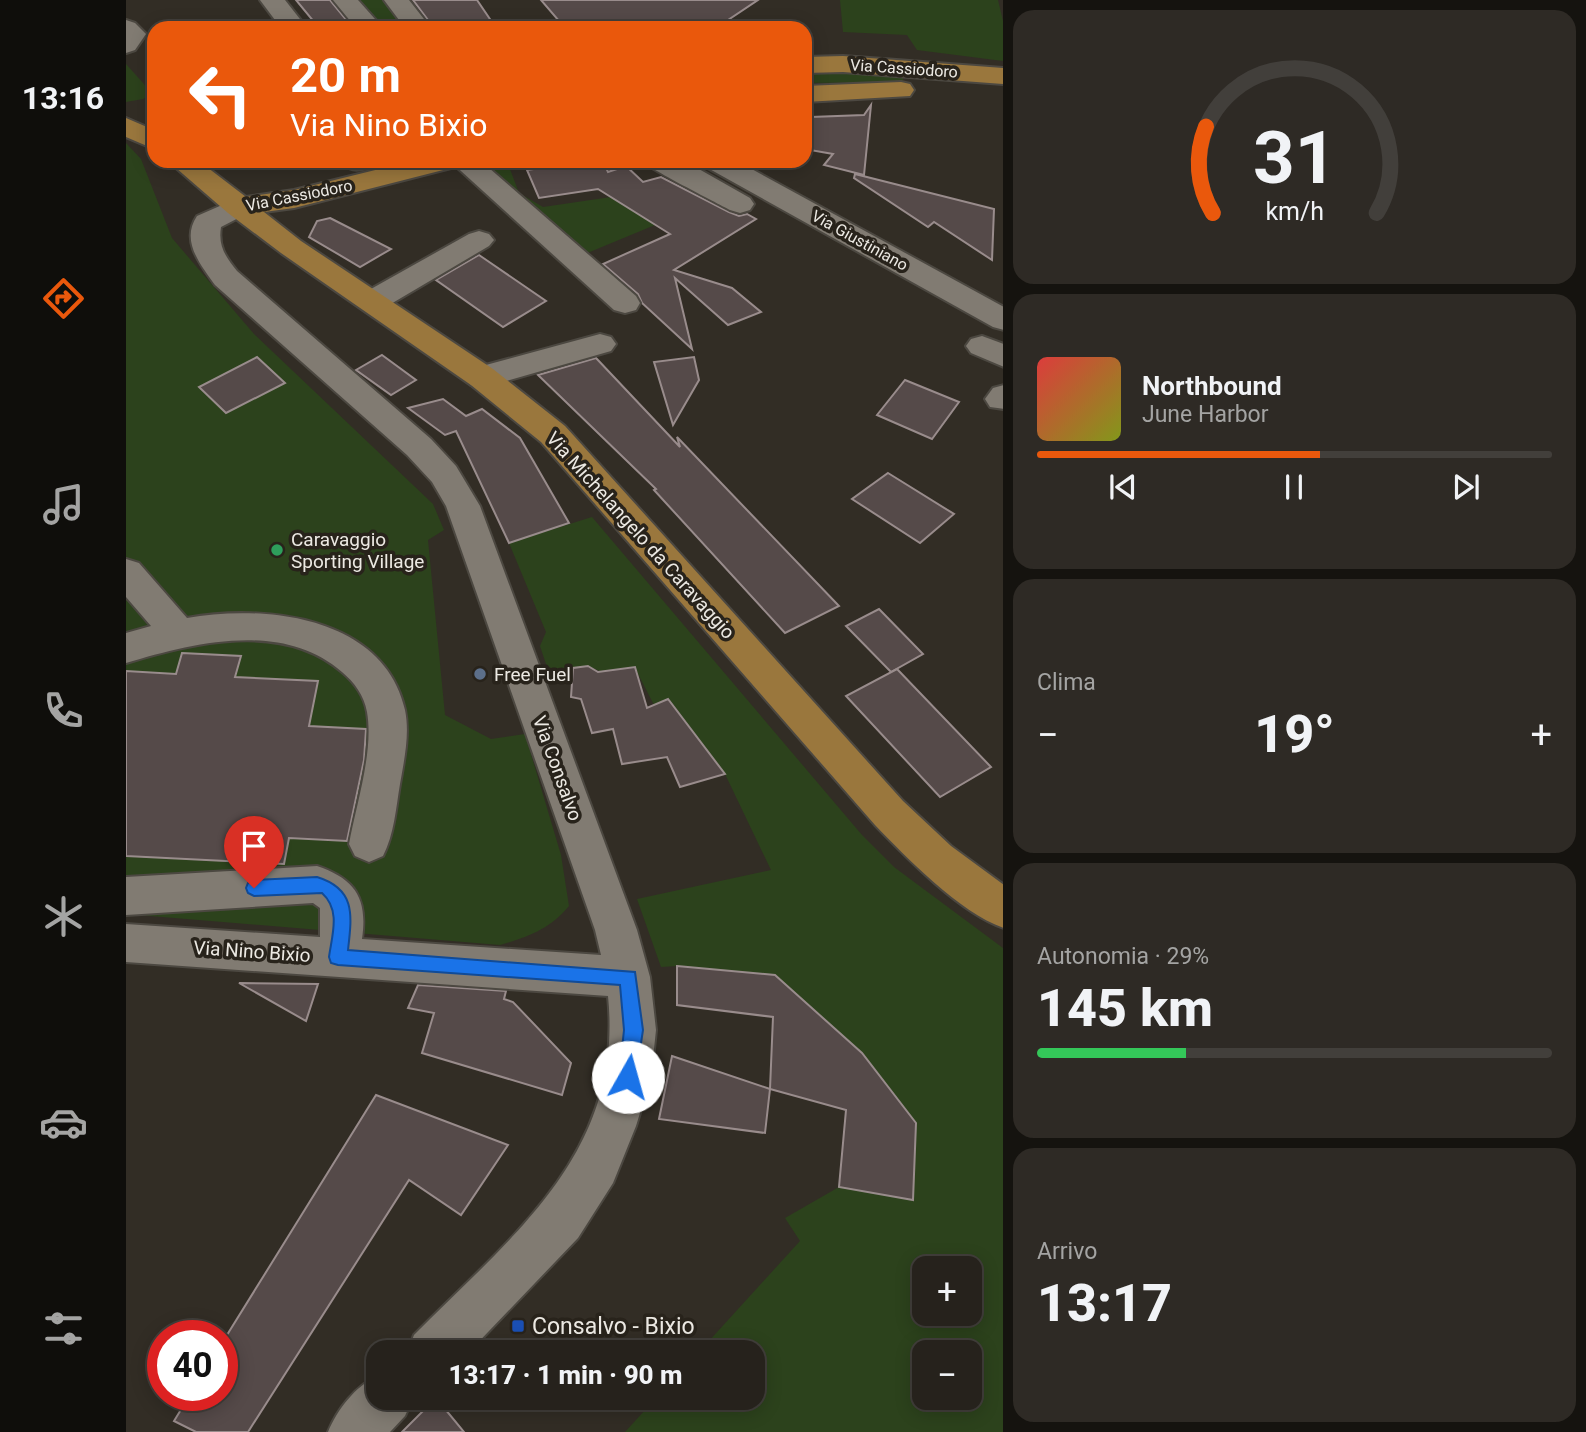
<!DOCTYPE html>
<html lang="it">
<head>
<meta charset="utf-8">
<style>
  :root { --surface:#26221c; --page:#2e2a25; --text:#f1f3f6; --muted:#a4a4a3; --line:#423f3b; --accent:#ea580c }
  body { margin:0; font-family:Roboto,sans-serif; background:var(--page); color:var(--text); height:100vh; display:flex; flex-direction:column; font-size:26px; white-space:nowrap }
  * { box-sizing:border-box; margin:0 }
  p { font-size:23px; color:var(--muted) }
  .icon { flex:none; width:38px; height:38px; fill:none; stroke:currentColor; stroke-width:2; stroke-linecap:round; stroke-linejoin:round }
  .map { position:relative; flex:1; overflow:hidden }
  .drawer { display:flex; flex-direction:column; gap:10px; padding:10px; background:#15130f; width:583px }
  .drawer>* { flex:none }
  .top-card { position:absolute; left:21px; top:21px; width:665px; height:147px; border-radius:21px; box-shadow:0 4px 18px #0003,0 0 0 2px var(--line); background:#ea580c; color:#fff; overflow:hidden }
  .controls { position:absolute; left:786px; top:1256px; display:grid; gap:14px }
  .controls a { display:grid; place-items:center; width:70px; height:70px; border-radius:14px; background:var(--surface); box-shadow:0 4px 18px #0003,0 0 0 2px var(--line); font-size:35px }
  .speed { position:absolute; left:21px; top:1320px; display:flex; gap:14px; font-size:35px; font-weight:700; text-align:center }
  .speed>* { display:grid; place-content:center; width:91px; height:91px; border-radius:50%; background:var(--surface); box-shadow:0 4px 18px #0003,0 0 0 2px var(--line); line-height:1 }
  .speed .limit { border:10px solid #d22; background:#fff; color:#111 }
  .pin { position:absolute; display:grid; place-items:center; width:60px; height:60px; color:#fff; margin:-72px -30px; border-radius:50% 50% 50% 0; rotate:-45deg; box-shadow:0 0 7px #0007 }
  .pin .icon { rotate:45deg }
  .me { position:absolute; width:77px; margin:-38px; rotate:7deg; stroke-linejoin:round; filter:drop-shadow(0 0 5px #0008) }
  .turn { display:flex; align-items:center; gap:24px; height:147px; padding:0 28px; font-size:32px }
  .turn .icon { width:91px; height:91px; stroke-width:2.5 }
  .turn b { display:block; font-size:49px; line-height:60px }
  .big { font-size:52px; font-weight:800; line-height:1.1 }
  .drawer .card { flex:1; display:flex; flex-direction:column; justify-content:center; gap:10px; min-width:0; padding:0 24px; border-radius:21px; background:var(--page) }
  .drawer .dial { align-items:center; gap:0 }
  .dial svg { height:182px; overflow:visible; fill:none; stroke:var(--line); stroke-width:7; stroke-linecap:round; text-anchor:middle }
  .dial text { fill:var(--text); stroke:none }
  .song { display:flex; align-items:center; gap:21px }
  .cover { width:84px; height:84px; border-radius:10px; background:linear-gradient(135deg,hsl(0 70% 55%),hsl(70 70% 35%)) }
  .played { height:7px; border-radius:4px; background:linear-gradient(90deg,var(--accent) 55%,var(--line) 55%) }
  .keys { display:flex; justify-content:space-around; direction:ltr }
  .heat { display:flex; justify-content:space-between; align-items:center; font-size:38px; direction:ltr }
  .charge { height:10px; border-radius:5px; background:linear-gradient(90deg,#34c759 29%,var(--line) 0) }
  .trip { position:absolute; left:240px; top:1340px; width:399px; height:70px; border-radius:21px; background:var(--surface); box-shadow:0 4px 18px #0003,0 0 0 2px var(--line); font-weight:800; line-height:70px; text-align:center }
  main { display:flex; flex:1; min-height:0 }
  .tab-bar { display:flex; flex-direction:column; width:126px; justify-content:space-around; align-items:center; background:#0f0e0b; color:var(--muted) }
  .tab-bar .icon { width:49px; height:49px }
  .tab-bar .on { color:var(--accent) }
  .tab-bar b { font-size:32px; color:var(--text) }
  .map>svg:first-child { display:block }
  .green { fill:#2c421c; fill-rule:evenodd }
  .building { fill:#554a49; stroke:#998c8c; stroke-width:2 }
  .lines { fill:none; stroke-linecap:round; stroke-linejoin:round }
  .minor-casing { stroke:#4c4841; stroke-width:4 }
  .major-casing { stroke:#4c4841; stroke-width:4 }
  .minor { fill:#817b72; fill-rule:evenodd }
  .major { fill:#9a773d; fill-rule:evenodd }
  .route { fill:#1a73e8; stroke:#114b97; stroke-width:2 }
  .leisure-dot { fill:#2e9e5b; stroke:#28231b; stroke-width:2.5 }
  .service-dot { fill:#5c6f8a; stroke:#28231b; stroke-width:2.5 }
  .transit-dot { fill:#1a4fb4; stroke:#28231b; stroke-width:2.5 }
  .labels { text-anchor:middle; stroke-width:7; stroke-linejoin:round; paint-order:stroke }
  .far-street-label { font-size:16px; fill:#ece9e3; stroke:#28231b }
  .street-label { font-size:19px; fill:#ece9e3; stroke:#28231b }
  .poi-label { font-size:19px; fill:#ece9e3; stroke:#28231b; text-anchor:start }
  .near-poi-label { font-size:23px; fill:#ece9e3; stroke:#28231b; text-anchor:start }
</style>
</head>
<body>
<main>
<nav class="tab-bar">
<b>13:16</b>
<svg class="icon on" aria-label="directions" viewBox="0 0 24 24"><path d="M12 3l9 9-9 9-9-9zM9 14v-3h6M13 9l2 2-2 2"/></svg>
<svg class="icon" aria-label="music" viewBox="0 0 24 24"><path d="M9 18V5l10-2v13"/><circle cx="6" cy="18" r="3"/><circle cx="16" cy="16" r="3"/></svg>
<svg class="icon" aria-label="phone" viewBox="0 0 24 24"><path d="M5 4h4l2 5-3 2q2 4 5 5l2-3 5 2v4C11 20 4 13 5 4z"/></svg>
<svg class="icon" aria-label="climate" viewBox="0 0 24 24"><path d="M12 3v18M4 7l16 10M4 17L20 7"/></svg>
<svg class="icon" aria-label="car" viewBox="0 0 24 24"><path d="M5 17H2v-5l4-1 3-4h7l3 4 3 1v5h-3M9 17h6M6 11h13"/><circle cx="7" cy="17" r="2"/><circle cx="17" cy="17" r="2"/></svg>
<svg class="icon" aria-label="filters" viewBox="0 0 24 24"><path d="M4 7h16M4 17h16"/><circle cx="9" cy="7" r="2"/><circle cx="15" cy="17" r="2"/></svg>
</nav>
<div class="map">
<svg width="878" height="1432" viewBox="0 0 878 1432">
  <rect width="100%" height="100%" fill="#322d25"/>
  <g class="green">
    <path d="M230 0H258L280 28H253Z"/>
    <path d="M714 0H872L877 21V61L791 50 781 35 717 32Z"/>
    <path d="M0 64 26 93 17 99 0 102Z"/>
    <path d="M679 73H777V82L679 83Z"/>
    <path d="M0 143 15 159 46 238 128 334 307 504 318 530 302 540 319 715 365 739 399 734 435 855 443 906C424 929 402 937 374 945L0 914Z"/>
    <path d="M359 161H381L393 193 417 207 485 197 529 225 459 254 365 176Z"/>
    <path d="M466 517 736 835 768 867 877 948V1432H499L530 1398H626V1353H572L674 1241 659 1218 713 1187 787 1200 790 1123 736 1053 649 975 551 966 535 967 511 899 645 870 599 774 543 699 528 705 509 668 474 671 462 666 428 671 420 664 414 646 420 632 383 543ZM798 1269H844V1314H798ZM798 1353H844V1398H798Z"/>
  </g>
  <g class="building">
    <path d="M170 0H204L227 28H193Z"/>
    <path d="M287 0H351L370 28H308Z"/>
    <path d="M415 0H632L590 28H439Z"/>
    <path d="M745 105 738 175 698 165 707 154 684 150 685 117 738 115Z"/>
    <path d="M461 161H477L482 172 500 166 517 182 535 177 603 212 613 216 621 214 630 219 548 270 606 288 635 312 602 325 549 278 566 349 516 303 512 294 477 264 544 234 472 189 413 198 401 170Z"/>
    <path d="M729 174 868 209 866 260 808 222 802 227 728 178Z"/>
    <path d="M204 218 265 249 234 267 183 237 191 221Z"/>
    <path d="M353 255 420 301 377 327 310 280Z"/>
    <path d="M256 355 290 380 265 395 230 370Z"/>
    <path d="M131 357 159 383 100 413 73 387Z"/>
    <path d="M568 357 573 380 547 425 528 362Z"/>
    <path d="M470 358 554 447 551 437 713 606 659 633 528 490 530 489 412 375Z"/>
    <path d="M779 380 833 402 806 439 751 415Z"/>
    <path d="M317 399 340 416 356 409 394 438 443 523 383 543 330 431 319 435 282 408Z"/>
    <path d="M762 473 828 514 794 543 726 499Z"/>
    <path d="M753 609 797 654 765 672 720 626Z"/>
    <path d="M56 653 115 656 109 677 192 681 183 726 240 729 238 760 221 841 163 838 158 864 0 856V671L50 674Z"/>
    <path d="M462 666 472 672 509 667 521 708 542 699 599 774 554 787 541 757 496 764 487 729 466 733 455 699 445 697 447 668Z"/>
    <path d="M771 669 865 767 814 797 720 696Z"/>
    <path d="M551 966 649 975 736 1053 790 1123 787 1200 713 1187 720 1110 644 1089 647 1017 551 1005Z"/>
    <path d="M113 983 192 984 180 1021Z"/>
    <path d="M292 985 380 991 378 999 387 1002 445 1063 436 1095 296 1053 308 1013 282 1008Z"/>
    <path d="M546 1056 644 1089 639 1133 533 1119Z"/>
    <path d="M250 1095 382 1145 335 1215 283 1180 122 1432H70L48 1421 64 1395H96V1343Z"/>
    <path d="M310 1398 338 1432H276Z"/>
  </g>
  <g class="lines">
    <g class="minor-casing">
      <g id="minor">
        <path d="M134 0H159L181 28H155Z"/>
        <path d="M207 0H232L257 28H230Z"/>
        <path d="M258 0H283L305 28H279Z"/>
        <path d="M0 20 9 23 20 34 9 50 0 53Z"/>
        <path d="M216 161H244L245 162 241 168C230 171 223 171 216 161Z"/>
        <path d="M324 161H355L510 296 514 303 510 310 499 313 488 310Z"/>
        <path d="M516 161H556L564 164 624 198 628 204 624 210 614 213 604 210C591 203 520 167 516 161Z"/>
        <path d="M576 161H611L878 307V330L867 327 580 167Z"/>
        <path d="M112 198 122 201 126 207 122 213 95 227C92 246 99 256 111 271L305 439 330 466 354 506 511 930 524 977 530 1030 525 1077 510 1126 487 1183 452 1238 342 1353H281L288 1335C387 1235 498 1152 482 996L0 962V924L194 937V908L187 903 0 915V877L191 866C229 879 242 898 236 939L475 955 469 930 320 506 306 482 281 455 89 285C75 265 54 241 71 216Z"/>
        <path d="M353 231 363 234 368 240 363 246 258 308 247 311 236 308 232 301 236 294 343 234Z"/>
        <path d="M474 334 485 337 490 344 485 351 356 388 345 385 340 377 345 369Z"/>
        <path d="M856 336 878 344V367L845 353 840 346 845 339Z"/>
        <path d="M878 385V409L864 407 859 399 867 388Z"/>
        <path d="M0 559 13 563 61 618C138 604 258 616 279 710 284 734 278 761 274 784 270 808 268 835 257 856L243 862 229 856 223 844C230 805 248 751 241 712 238 695 228 682 216 672 156 620 67 643 0 663V633L25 626 0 597Z"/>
        <path d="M252 1376V1398H287L279 1416 264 1432H202C211 1410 230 1385 252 1376Z"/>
      </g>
    </g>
    <g class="major-casing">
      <g id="major">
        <path d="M717 56 878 68V84L717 72 679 73V57Z"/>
        <path d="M775 82 784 84 788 90 784 96 679 102V86Z"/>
        <path d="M0 118 28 130V149L0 137Z"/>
        <path d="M42 161H73L120 197 168 190 286 161H333L329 167 168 208 138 212 175 241 367 369 439 426 777 801 825 846 878 885V928C834 913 781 858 749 825L415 442 345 385 155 253 102 213Z"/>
      </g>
    </g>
    <use href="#minor" class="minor"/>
    <use href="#major" class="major"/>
  </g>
  <path class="route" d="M191 877C230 889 226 915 222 950L509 972 517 1030 509 1083 502 1086 496 1083 493 1077 498 1030 494 985 212 965 205 963 203 957C206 935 215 910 196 893L128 896 122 893 120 888 122 883 128 880Z"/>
  <circle class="leisure-dot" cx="151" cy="550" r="7"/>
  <circle class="service-dot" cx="354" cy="674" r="7"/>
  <rect class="transit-dot" x="385" y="1319" width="14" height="14" rx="3.5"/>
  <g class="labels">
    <g class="far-street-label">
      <text transform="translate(778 68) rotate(4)" y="6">Via Cassiodoro</text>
      <text transform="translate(173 195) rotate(-11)" y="6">Via Cassiodoro</text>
      <text transform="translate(734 240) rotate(29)" y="6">Via Giustiniano</text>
    </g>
    <g class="street-label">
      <text transform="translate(515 535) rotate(48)" y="7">Via Michelangelo da Caravaggio</text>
      <text transform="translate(432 768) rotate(70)" y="7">Via Consalvo</text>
      <text transform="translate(126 951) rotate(4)" y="7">Via Nino Bixio</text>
    </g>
    <g class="poi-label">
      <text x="165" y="546">Caravaggio<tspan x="165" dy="22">Sporting Village</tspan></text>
      <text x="368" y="681">Free Fuel</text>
    </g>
    <g class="near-poi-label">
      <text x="406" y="1334">Consalvo - Bixio</text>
    </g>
  </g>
</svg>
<div class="controls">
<a>+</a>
<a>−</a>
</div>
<div class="speed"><div class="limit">40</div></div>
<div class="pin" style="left:128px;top:888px;background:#d93025"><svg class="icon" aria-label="arrive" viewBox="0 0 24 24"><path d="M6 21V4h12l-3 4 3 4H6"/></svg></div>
<svg class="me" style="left:502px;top:1077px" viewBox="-20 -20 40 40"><circle r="19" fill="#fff"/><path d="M0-13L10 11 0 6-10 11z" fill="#1a73e8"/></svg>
<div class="trip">13:17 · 1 min · 90 m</div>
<div class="top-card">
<div class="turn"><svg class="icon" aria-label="left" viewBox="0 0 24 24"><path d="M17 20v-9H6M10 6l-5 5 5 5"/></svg><div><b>20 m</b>Via Nino Bixio</div></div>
</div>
</div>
<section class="drawer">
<div class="card dial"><svg viewBox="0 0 100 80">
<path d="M14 69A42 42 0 1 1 86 69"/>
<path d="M14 69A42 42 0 0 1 11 31" stroke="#ea580c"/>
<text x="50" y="56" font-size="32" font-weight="700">31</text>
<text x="50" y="72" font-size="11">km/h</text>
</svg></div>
<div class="card">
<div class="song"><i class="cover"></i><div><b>Northbound</b><p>June Harbor</p></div></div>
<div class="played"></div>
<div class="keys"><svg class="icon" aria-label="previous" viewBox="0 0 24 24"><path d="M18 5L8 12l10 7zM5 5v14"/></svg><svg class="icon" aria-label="pause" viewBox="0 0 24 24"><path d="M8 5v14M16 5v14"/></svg><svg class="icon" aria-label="next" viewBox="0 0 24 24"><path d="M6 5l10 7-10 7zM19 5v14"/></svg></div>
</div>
<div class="card"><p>Clima</p>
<div class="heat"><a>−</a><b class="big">19°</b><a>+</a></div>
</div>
<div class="card"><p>Autonomia · 29%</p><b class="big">145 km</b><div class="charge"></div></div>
<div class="card"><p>Arrivo</p><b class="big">13:17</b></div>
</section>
</main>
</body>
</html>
